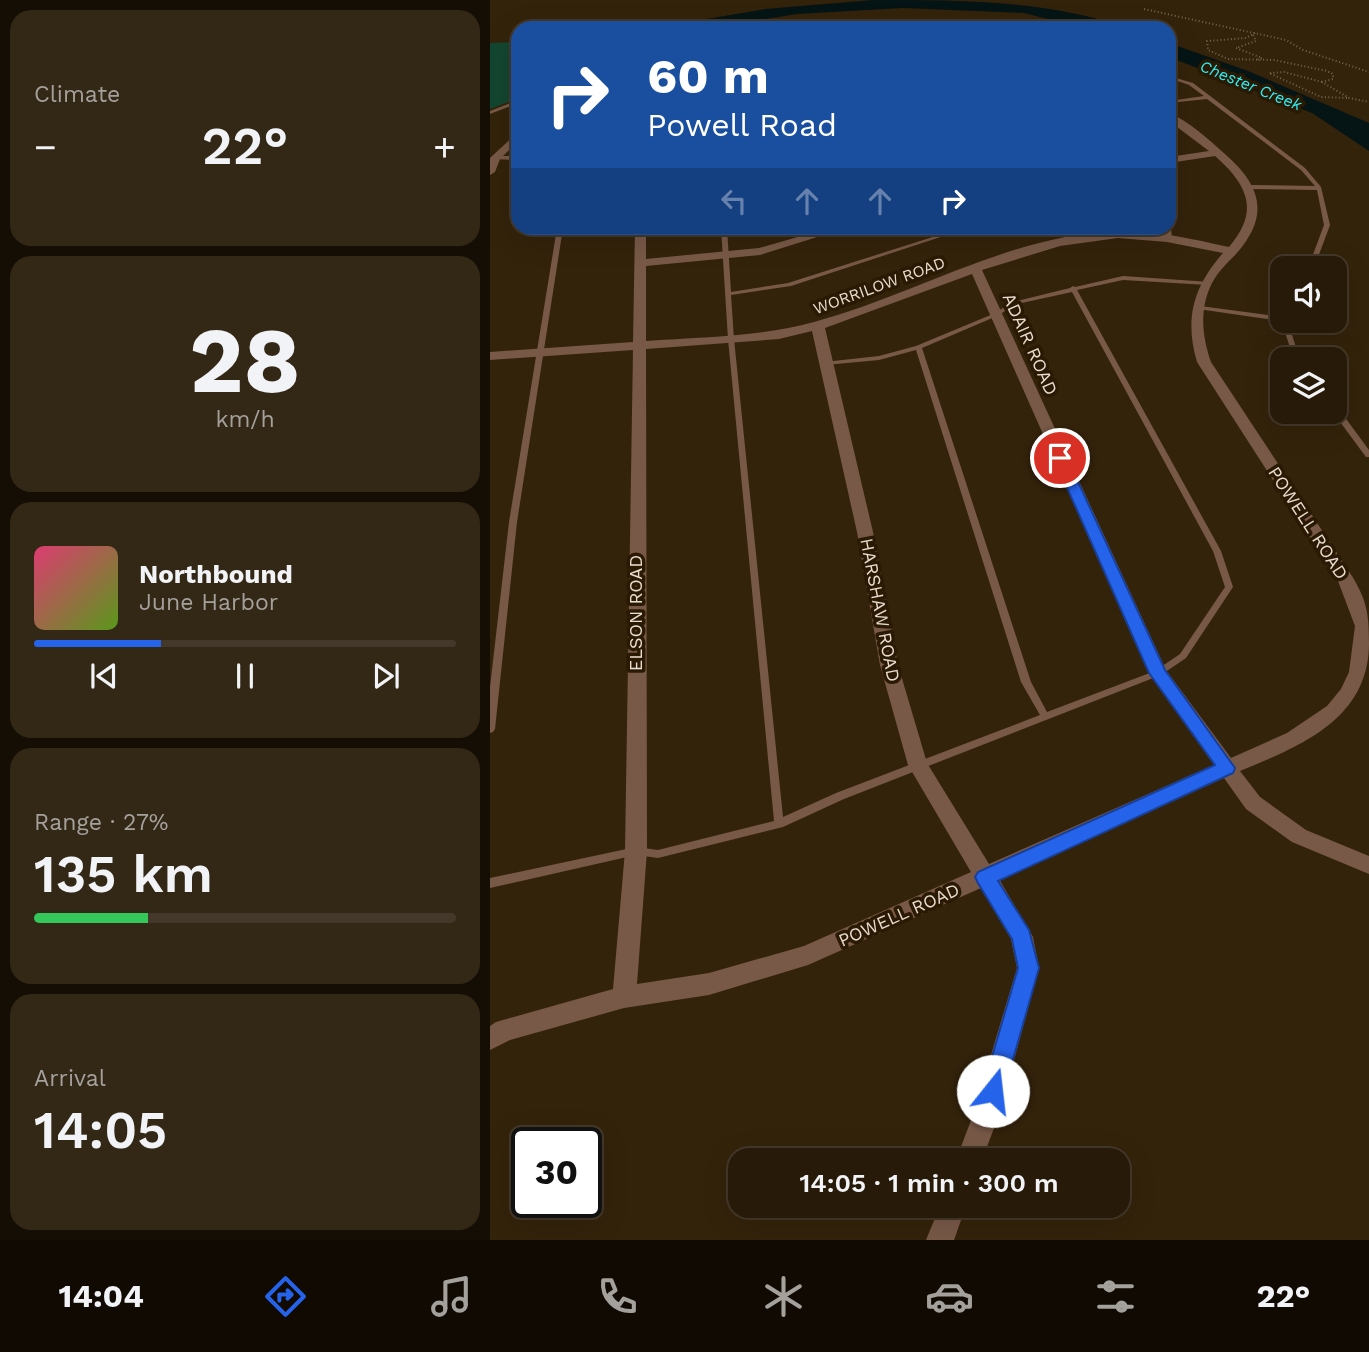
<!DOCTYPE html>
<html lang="en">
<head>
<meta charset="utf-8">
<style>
  :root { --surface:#271a08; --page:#332716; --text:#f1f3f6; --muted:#a4a19c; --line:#433829; --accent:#2563eb }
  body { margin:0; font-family:"Work Sans",sans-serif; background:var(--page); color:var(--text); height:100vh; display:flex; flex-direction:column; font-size:26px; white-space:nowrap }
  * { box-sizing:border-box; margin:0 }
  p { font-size:23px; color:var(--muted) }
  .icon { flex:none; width:38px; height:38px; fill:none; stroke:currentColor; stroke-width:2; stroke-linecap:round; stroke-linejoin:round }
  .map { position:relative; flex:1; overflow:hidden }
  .side { display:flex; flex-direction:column; gap:10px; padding:10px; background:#150e04; width:490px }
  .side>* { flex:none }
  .hud { position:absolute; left:21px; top:21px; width:665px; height:214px; border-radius:21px; box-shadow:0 7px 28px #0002,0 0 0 2px var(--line); background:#1a4fa0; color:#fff; overflow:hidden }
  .controls { position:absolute; left:780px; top:256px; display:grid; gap:14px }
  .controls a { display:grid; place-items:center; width:77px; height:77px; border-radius:14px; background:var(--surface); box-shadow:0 7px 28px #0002,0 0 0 2px var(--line); font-size:35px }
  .speed { position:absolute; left:21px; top:1127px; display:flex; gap:14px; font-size:35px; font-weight:700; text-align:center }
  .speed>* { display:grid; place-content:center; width:91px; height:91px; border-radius:50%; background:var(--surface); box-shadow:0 7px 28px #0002,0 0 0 2px var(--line); line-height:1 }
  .speed .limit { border:4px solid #111; border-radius:10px; background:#fff; color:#111 }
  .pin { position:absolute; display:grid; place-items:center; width:60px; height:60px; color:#fff; margin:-30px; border:4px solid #fff; border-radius:50%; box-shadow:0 2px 7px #0007 }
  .me { position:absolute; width:77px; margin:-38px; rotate:16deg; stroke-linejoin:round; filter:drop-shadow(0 0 5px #0008) }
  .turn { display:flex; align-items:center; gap:24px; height:147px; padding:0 21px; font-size:32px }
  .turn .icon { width:91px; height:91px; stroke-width:2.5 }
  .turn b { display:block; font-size:49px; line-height:60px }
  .lanes { display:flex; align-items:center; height:66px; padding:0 21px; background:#0003; justify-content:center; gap:35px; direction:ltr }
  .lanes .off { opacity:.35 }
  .big { font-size:52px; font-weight:600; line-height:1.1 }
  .side .widget { flex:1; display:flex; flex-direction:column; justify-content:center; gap:10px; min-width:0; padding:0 24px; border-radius:21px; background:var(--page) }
  .side .dial { align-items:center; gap:0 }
  .dial b { font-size:91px; line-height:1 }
  .song { display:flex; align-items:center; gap:21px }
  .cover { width:84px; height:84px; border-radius:10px; background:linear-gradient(135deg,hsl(340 70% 55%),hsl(90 70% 35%)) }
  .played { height:7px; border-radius:4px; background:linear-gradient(90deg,var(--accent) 30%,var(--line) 30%) }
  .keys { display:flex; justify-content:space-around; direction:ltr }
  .heat { display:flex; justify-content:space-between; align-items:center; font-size:38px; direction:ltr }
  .charge { height:10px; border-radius:5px; background:linear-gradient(90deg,#34c759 27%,var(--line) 0) }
  .trip { position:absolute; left:238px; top:1148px; width:402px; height:70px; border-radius:21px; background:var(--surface); box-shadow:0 7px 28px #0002,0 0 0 2px var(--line); font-weight:600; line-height:70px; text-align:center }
  .tabs { display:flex; height:112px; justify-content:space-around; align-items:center; background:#100a03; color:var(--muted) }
  .tabs .icon { width:49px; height:49px }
  .tabs .active { color:var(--accent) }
  .tabs b { font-size:32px; color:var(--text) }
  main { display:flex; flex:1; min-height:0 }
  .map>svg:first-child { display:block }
  .green { fill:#134630 }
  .water { fill:#051415 }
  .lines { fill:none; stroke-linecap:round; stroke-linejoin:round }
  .path { stroke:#746551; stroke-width:2; stroke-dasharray:1 2.5; stroke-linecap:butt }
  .service { fill:#785947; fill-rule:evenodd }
  .minor { fill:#785947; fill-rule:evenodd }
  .route { fill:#2563eb; stroke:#184099; stroke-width:2 }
  .labels { text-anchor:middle; stroke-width:7; stroke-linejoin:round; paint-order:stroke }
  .far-water-label { font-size:16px; font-style:italic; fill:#2fedf6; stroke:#2a1903 }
  .far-street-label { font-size:16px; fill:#e9ddd0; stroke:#2a1903 }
  .street-label { font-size:18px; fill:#e9ddd0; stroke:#2a1903 }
</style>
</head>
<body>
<main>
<section class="side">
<div class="widget"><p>Climate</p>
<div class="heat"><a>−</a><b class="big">22°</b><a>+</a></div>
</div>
<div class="widget dial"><b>28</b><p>km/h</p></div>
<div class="widget">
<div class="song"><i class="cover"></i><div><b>Northbound</b><p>June Harbor</p></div></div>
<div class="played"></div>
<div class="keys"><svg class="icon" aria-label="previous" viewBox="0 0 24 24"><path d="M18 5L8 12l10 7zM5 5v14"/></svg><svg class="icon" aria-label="pause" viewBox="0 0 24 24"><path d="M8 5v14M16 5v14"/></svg><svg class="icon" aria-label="next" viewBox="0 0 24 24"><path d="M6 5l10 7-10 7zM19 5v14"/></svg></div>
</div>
<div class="widget"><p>Range · 27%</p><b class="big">135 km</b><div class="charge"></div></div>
<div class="widget"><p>Arrival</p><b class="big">14:05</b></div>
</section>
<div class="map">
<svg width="879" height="1240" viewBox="0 0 879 1240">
  <rect width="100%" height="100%" fill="#34230b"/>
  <path class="green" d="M28 42V98L0 109V43Z"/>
  <g class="water">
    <path d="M383 0C470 0 557 0 639 28H594L534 13 414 8 307 14 216 28H163L275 9Z"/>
    <path d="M679 43 758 71 879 123V151L822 113 679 57Z"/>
  </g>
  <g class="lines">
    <g class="path">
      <path d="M654 9 796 40 813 50 879 72"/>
      <path d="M765 33 756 38 717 41 718 50 738 59 784 60 837 71 843 74V79L832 82 859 98 879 102"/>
      <path d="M763 35 766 41 746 48 772 58 767 60"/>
      <path d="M832 82 794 72 779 73 831 97 859 98"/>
    </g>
    <g class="service">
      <path d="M450 23 492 28 450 25 359 28 361 27Z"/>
      <path d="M679 76 703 83 815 168 831 187 840 225 824 268H818L834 225 827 190 758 189 755 187 758 185 825 186 811 170 717 99 679 103V101L714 96 699 85 679 78Z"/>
      <path d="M28 100V103L0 114V111Z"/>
      <path d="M5 156H28V160L3 159 2 158Z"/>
      <path d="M679 227 681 228 682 239 679 241 676 239 675 228Z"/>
      <path d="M67 228H73L27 522 5 729 3 732 0 733V687L19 522Z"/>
      <path d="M231 228H237L241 292 298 283 471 228H478L301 286 241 295 244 339 293 817 346 793 550 715 531 682 426 350 389 360 336 365 334 364V362L389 356 426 346 503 314 523 302 580 288 583 286 585 287 633 276 720 282V284L718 285 633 280 587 290 731 551 743 587 696 658 671 675 354 799 293 827 168 858 146 855 0 888V878L146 847 168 850 284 821 238 339ZM582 292 723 551 735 587 690 654 665 671 557 712 541 682 432 348 507 316 527 304Z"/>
      <path d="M710 306 793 317V320H797L810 359H804L791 321 708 309V307Z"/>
      <path d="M845 408H848L879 450V457H876L842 411H845Z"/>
    </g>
    <g class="minor">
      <path d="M679 113C699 121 719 140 735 154 773 187 779 217 746 254 737 263 728 272 722 283 709 309 712 336 721 362L862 576C877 601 879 614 879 643 879 719 811 746 750 771L770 797 816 830 879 856V874L802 842 756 809 734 778 509 879 543 937 549 968 509 1115 492 1160H466L483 1115 527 968 521 939 491 888 318 965 219 995 134 1008 20 1040 0 1050V1026L6 1022 123 989 135 851 143 350 0 360V352L143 342 145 228H156V259L269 248 339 228H356L270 255 156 266V341C212 337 270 337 324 322 425 295 522 234 628 231 666 230 702 239 739 247 770 211 758 185 725 156L679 163V157L719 151 679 121ZM628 238 677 242 733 253C704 286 694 318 707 362L848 581 865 626 859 672 851 689 837 706 797 733 741 758 676 670 492 270 570 246ZM482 274 659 673 724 765 499 864 437 763 408 665 383 532 335 328ZM322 331 367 532 390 665 418 765 481 872 314 946 219 973 147 984 157 851 156 349 289 339Z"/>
      <path d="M28 132V141L10 159 5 172 0 175V158Z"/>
      <path d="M450 1206H476L464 1240H436Z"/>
    </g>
  </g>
  <path class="route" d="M570 454 577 458 675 670 745 768 743 773 508 881 539 930 549 968 514 1091 511 1098 503 1102 495 1098 492 1091 528 968 522 939 488 883 485 877 488 872 725 765 659 673 564 458Z"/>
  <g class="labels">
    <g class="far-water-label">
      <text transform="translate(761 85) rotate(22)" y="6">Chester Creek</text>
    </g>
    <g class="far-street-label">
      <text transform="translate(389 285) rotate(-20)" y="6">WORRILOW ROAD</text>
    </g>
    <g class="street-label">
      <text transform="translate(540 344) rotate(66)" y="6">ADAIR ROAD</text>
      <text transform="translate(818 523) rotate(57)" y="6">POWELL ROAD</text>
      <text transform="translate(390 610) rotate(79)" y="6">HARSHAW ROAD</text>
      <text transform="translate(146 613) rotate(-90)" y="6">ELSON ROAD</text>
      <text transform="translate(409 915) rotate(-24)" y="6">POWELL ROAD</text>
    </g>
  </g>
</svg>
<div class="controls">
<a><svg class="icon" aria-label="sound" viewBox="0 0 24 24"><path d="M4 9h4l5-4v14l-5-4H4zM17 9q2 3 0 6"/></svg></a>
<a><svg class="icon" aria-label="layers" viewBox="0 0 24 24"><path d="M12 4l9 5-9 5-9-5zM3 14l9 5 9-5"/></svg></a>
</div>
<div class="speed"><div class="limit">30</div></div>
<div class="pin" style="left:570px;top:458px;background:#d93025"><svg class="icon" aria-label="arrive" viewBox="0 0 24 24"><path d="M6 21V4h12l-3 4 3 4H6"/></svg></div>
<svg class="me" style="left:503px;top:1091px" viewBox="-20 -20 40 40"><circle r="19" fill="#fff"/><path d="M0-13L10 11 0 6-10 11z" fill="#2563eb"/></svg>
<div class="trip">14:05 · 1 min · 300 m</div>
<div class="hud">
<div class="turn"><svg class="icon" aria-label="right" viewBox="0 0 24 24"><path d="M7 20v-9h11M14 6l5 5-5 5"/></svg><div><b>60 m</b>Powell Road</div></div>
<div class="lanes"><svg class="icon off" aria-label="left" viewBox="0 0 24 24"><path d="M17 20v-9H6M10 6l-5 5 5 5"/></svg><svg class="icon off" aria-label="ahead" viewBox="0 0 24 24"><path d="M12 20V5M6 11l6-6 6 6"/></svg><svg class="icon off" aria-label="ahead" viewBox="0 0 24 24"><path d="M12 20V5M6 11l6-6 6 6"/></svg><svg class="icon" aria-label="right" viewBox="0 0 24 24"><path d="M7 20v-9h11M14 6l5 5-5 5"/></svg></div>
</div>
</div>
</main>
<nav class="tabs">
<b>14:04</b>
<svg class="icon active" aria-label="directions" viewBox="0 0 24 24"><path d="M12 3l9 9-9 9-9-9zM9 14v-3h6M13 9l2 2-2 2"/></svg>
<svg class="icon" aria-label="music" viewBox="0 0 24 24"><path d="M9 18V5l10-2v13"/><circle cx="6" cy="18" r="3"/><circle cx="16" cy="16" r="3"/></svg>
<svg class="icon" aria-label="phone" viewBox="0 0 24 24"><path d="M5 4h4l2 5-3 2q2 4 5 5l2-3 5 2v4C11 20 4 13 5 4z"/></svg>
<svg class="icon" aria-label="climate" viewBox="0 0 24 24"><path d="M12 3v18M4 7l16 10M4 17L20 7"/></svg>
<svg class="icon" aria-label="car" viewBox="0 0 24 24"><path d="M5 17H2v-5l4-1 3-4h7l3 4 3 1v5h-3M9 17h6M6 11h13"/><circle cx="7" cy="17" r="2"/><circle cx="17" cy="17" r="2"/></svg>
<svg class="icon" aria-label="filters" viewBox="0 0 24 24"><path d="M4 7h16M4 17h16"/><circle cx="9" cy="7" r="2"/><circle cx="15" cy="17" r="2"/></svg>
<b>22°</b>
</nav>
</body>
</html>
